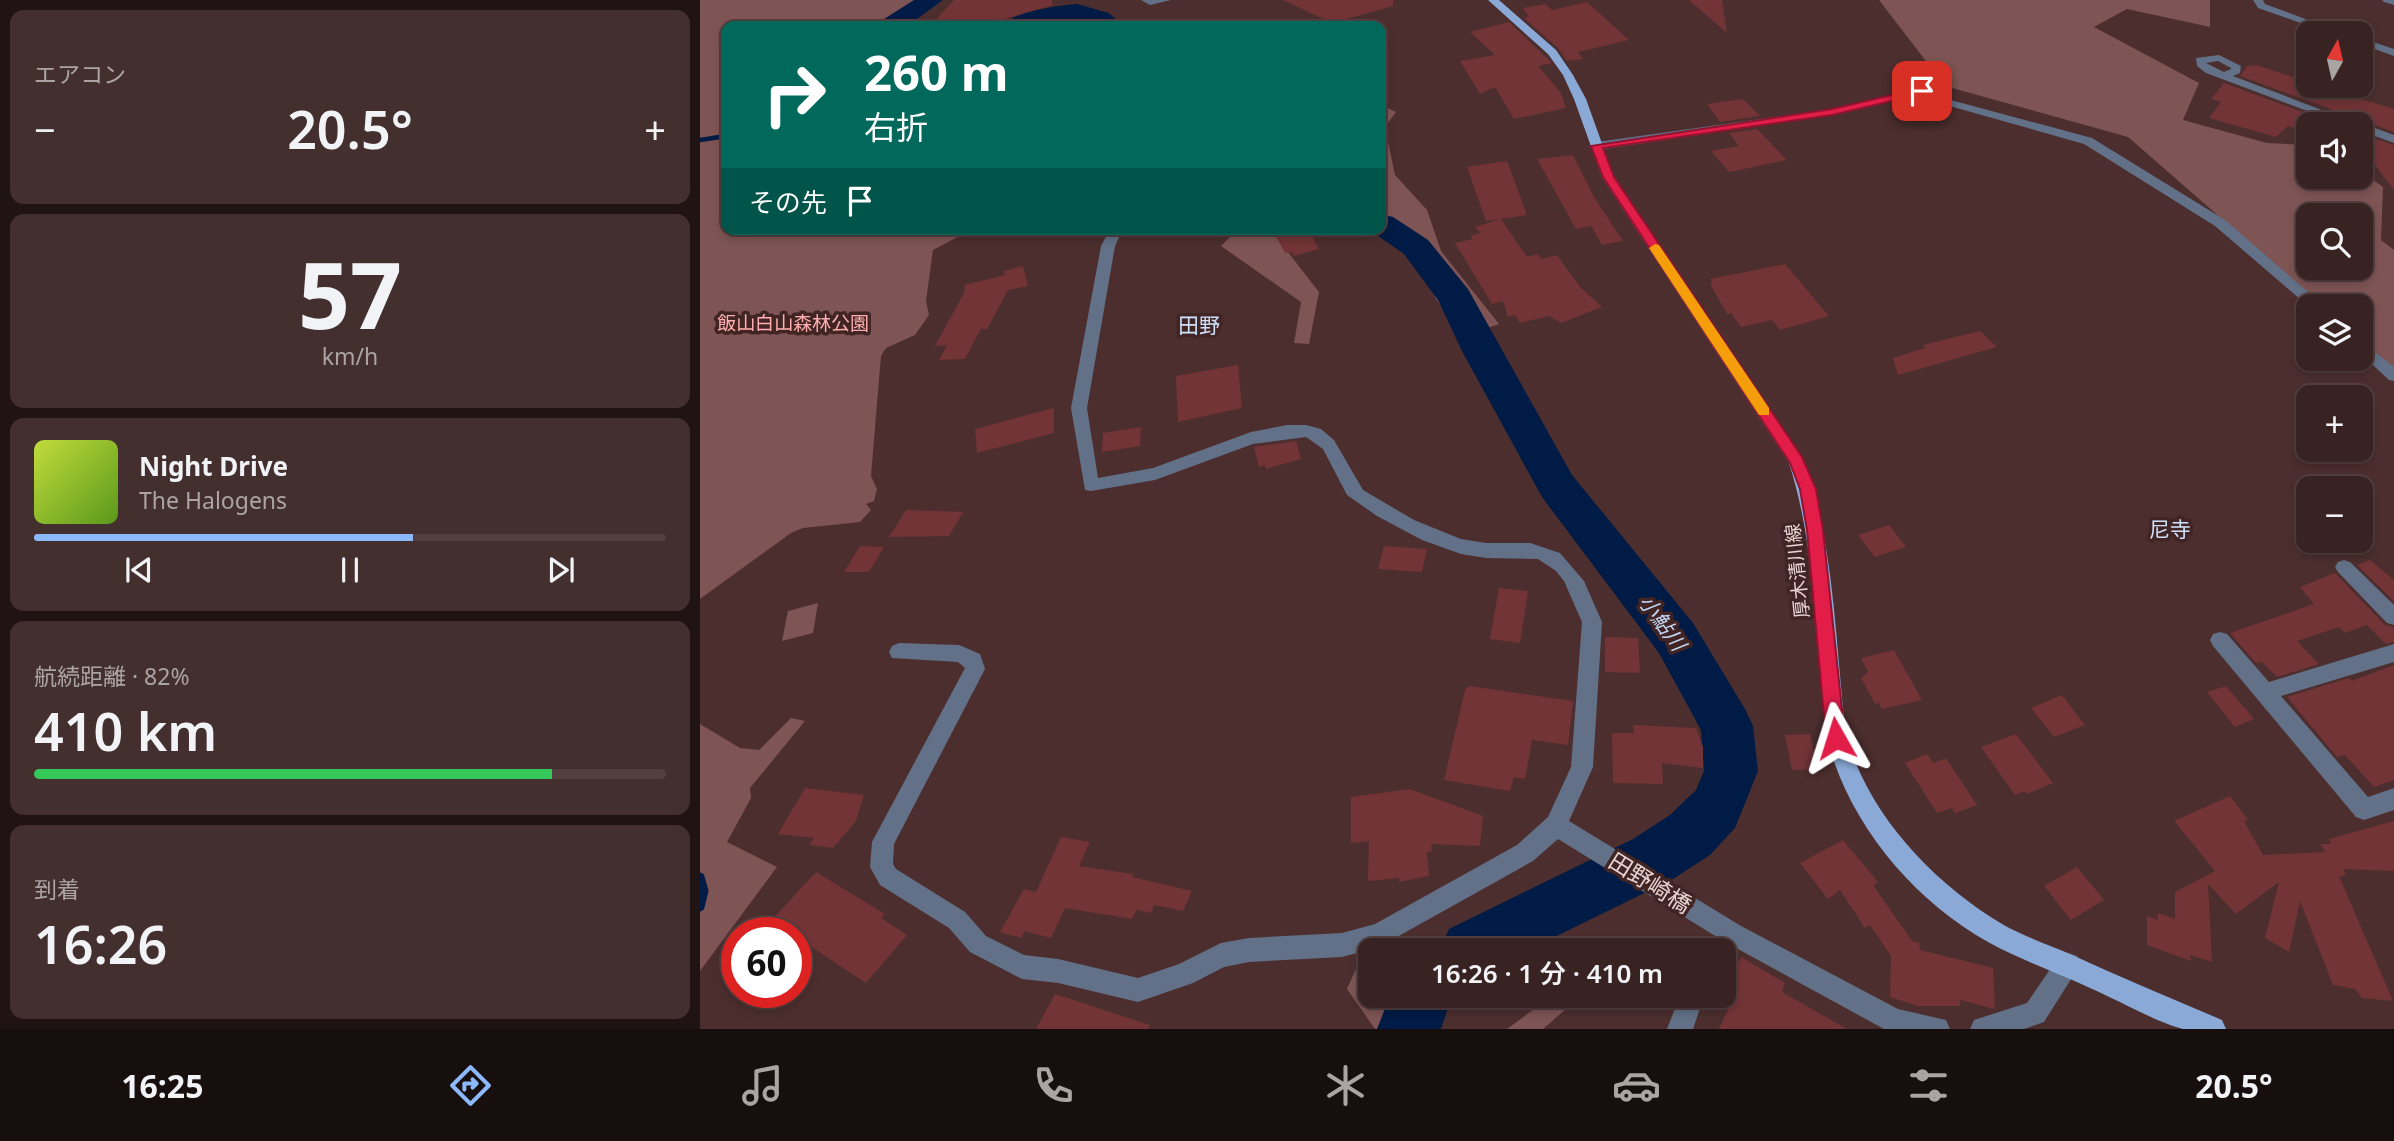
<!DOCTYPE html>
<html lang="ja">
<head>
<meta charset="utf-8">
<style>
  :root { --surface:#392222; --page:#442f2f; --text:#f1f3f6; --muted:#aba4a5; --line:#533f40; --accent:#8cb9fc }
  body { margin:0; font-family:"Noto Sans","Noto Sans JP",sans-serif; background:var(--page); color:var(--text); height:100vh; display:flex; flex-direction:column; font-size:26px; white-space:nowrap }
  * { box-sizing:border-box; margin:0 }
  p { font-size:23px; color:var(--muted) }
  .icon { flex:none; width:38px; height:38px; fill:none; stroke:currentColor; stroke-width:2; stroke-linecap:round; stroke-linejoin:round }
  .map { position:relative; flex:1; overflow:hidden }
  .panel { display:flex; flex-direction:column; gap:10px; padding:10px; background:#1f1313; width:700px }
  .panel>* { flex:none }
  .banner { position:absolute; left:21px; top:21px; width:665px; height:214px; border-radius:14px; box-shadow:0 4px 10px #0003,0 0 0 2px var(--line); background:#00695c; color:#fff; overflow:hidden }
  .needle { width:46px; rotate:8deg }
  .tools { position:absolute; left:1596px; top:21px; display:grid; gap:14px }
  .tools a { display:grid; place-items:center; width:77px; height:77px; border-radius:14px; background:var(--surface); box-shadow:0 4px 10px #0003,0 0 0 2px var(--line); font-size:35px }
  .speed { position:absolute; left:21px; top:917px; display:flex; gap:14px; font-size:35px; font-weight:700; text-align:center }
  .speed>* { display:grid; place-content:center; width:91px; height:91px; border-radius:50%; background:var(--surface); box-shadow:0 4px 10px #0003,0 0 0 2px var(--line); line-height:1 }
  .speed .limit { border:10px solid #d22; background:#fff; color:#111 }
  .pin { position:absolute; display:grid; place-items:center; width:60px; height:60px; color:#fff; margin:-30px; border-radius:14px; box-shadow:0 4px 10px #0006 }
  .me { position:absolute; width:77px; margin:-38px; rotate:354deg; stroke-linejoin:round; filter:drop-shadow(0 0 5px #0008) }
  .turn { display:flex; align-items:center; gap:24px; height:147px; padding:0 28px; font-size:32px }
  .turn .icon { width:91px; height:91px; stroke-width:2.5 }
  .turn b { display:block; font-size:49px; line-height:60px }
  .then { display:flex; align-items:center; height:66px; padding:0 28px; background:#0003; gap:14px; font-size:26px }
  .big { font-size:52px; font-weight:600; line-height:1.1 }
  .panel .widget { flex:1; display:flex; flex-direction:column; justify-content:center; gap:10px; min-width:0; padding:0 24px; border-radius:14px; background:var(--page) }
  .panel .dial { align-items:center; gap:0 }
  .dial b { font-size:91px; line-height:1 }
  .song { display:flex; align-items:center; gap:21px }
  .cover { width:84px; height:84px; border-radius:10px; background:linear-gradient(135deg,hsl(70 70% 55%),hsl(90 70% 35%)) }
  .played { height:7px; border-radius:4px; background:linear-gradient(90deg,var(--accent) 60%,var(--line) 60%) }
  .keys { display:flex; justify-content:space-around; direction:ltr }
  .heat { display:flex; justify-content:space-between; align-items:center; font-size:38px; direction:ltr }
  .charge { height:10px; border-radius:5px; background:linear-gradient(90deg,#34c759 82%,var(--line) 0) }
  .trip { position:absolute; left:658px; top:938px; width:378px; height:70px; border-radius:14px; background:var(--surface); box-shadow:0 4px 10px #0003,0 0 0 2px var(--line); font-weight:600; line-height:70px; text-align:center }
  .tabs { display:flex; height:112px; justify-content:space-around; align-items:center; background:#170e0e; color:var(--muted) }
  .tabs .icon { width:49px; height:49px }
  .tabs .on { color:var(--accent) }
  .tabs b { font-size:32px; color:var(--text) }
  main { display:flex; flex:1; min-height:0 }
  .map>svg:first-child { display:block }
  .green { fill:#7e5454; fill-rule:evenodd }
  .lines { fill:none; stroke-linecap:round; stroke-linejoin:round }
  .stream-far1 { stroke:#001b45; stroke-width:4.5 }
  .stream { stroke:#001b45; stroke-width:9 }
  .river { fill:#001b45; fill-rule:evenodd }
  .building { fill:#723437 }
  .minor { fill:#627187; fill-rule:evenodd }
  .major { fill:#8aa9d6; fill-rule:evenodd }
  .route { fill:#e11d48; stroke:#92132f; stroke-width:2 }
  .slow { fill:#f59e0b }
  .labels { text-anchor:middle; stroke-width:7; stroke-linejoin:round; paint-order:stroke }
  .park-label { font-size:19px; fill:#feaeae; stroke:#412424 }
  .street-label { font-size:19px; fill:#e8d3d3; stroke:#412424 }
  .neighbourhood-label { font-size:21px; fill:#cee0fa; stroke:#412424 }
  .water-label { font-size:21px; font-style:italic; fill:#c4d8f6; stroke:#412424 }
  .near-street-label { font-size:23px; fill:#e8d3d3; stroke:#412424 }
</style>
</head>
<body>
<main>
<section class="panel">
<div class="widget"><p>エアコン</p>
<div class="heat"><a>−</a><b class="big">20.5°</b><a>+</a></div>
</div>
<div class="widget dial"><b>57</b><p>km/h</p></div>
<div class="widget">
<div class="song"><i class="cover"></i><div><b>Night Drive</b><p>The Halogens</p></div></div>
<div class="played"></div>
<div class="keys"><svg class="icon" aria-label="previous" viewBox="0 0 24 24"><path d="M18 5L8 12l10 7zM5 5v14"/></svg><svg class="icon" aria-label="pause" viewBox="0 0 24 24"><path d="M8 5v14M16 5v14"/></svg><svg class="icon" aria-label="next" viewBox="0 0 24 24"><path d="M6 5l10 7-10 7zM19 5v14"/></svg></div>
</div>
<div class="widget"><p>航続距離 · 82%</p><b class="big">410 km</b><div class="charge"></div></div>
<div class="widget"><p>到着</p><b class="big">16:26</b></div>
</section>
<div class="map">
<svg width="1694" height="1029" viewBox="0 0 1694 1029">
  <rect width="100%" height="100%" fill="#4c2e2e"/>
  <g class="green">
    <path d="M0 0H218L205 8 188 26H26V229H298L271 230 233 250 226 301 229 315 215 335 186 348 181 356 171 476 177 489 174 501 166 504 171 510 160 522 103 528 91 533 0 599Z"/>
    <path d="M1179 0H1510V27L1427 9 1394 27 1499 83 1483 120 1567 143 1608 145V177H1661V171L1683 187 1681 240 1694 250V368L1661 340V306H1622L1428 137 1245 86ZM1608 215H1661V268H1608Z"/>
    <path d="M681 105 696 112 685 127 695 175 727 210 741 251 799 324 762 337 735 297 739 278 681 226Z"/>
    <path d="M538 229H570L619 292 609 344 594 343 601 302 521 246Z"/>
    <path d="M118 603 113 633 82 641 88 611Z"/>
    <path d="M91 718 105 721 50 788 51 798 27 842 77 867 0 971V724L40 748 59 750Z"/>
    <path d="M670 966V996H703L701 1029H675L647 989 656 969Z"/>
    <path d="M852 996H881L843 1029H807Z"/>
  </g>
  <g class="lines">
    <path class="stream-far1" d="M0 140 26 136"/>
    <path class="stream" d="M0 877 4 891 0 907"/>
    <g class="river">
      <path d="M214 0H243L207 26H177L181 21Z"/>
      <path d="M377 4 409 13 423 26H395L377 19 339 26H302C312 12 360 5 377 4Z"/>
      <path d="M681 214 693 217 728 240 768 289 872 475 993 623 1045 709 1053 726 1058 771 1035 828 1010 855 973 879 828 950H740L749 929 933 839 970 815 996 790 1004 771 1001 730 959 653 842 497 763 353 738 300 704 254 668 229H681Z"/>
      <path d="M690 996H752L741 1029H677Z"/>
    </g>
  </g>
  <g class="building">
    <path d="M254 0H352L353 5 279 26H230Z"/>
    <path d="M583 0H693V6L632 23Z"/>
    <path d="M989 0H1022L1027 33Z"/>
    <path d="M887 2 929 40 878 52 883 59 867 61 858 48 824 18 829 17 823 8 845 4 852 10Z"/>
    <path d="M809 22 852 63 838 66 861 93 866 108 814 119 795 87 780 94 760 61 795 55 770 32Z"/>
    <path d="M1556 65 1608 82V86H1620L1694 109V132L1540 76 1547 66Z"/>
    <path d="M1524 83 1635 124H1608L1605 132 1588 126 1576 137 1509 118 1521 102 1511 99Z"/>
    <path d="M1043 99 1060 116 1020 122 1007 104Z"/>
    <path d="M1057 129 1087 160 1029 172 1011 151 1039 146 1029 133Z"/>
    <path d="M1661 134 1694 145V190L1661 146Z"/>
    <path d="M873 155 894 197 923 241 902 245 891 226 876 229 837 159Z"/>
    <path d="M807 161 827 215 801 219 827 257 838 254 841 259 857 255 880 287 902 307 861 323 849 316 820 323 815 315 808 317 803 301 792 304 755 243 773 239 770 236 780 233 775 227 800 219 786 221 767 167Z"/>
    <path d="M601 229H608L619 249 594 256 592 252 585 253 576 236Z"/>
    <path d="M1085 264 1129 316 1080 330 1072 320 1041 327 1031 313 1027 314 1010 284 1013 283 1010 279Z"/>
    <path d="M323 266 328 286 308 290 287 329H281L265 359 239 360 247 345 235 346 265 291 264 285 305 275 304 271Z"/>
    <path d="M1280 331 1297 347 1198 375 1193 358 1225 348 1223 345Z"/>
    <path d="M538 365 542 408 478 422 476 376Z"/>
    <path d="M354 408V433L277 453 275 429Z"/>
    <path d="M441 427 440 446 402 452 403 433Z"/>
    <path d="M596 441 601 459 566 469 565 465 559 467 554 447Z"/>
    <path d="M206 510 263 512 249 536 189 537Z"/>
    <path d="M1189 525 1206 547 1175 557 1158 535Z"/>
    <path d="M160 546 184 547 169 572H144Z"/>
    <path d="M684 546 727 549 722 572 678 569Z"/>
    <path d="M1670 560 1694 580V601L1657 565Z"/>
    <path d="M1635 573 1685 625 1694 627V642L1686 644 1667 625 1645 633 1639 627 1597 641 1619 664 1577 677 1562 662 1556 663 1530 633 1614 604 1600 587Z"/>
    <path d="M799 588 828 591 820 643 790 639Z"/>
    <path d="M905 637 938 638 940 673 905 672Z"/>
    <path d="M1194 650 1222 700 1182 709 1179 703 1175 704 1161 678 1168 672 1161 658Z"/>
    <path d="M1694 665V780L1674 787 1645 755 1637 757 1587 697 1649 678 1652 681Z"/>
    <path d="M769 686 873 701 868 745 832 740 825 779 814 777 810 791 744 780 765 690Z"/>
    <path d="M1526 686 1554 719 1535 727 1507 692Z"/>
    <path d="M1362 695 1385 725 1354 737 1331 708Z"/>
    <path d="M933 725 996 728 1003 747V768L962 763 963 784 913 783 912 733H934Z"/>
    <path d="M1110 734 1118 769 1092 770 1085 735Z"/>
    <path d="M1316 734 1353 783 1327 794 1325 791 1315 795 1281 747Z"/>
    <path d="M1227 754 1233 763 1246 758 1277 805 1255 813 1252 808 1237 813 1205 763Z"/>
    <path d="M105 788 164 795 156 821 133 848 109 845 114 838 78 834Z"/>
    <path d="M710 789 783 816 780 846 731 844 732 851 727 852 729 876 699 882V878L668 881 669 841 651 843V797Z"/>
    <path d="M1530 796 1548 820 1544 821 1563 855 1625 852 1620 844H1631L1629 839 1694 821V871L1643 869 1646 876H1639L1693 1001 1662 998 1655 989 1633 985 1600 901 1589 952 1565 938 1579 882 1536 914 1508 884 1512 962 1490 955 1491 961 1447 945V916L1458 920V913L1475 919V892L1515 871 1474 821Z"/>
    <path d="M361 837 390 842 379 866 433 874 432 877 492 891 483 911 454 905 451 913 436 910 432 919 365 908 351 938 325 931 321 938 300 932 324 889 336 892Z"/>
    <path d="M1143 840 1178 882 1173 885 1212 941 1219 943 1220 950 1293 968 1295 1009 1260 1000V1006H1218L1190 997 1191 956 1170 925 1165 928 1140 890 1128 899 1100 863Z"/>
    <path d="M1377 867 1404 900 1371 920 1344 886Z"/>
    <path d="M116 872 185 914 181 918 207 935 166 983 96 937V933H60Z"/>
    <path d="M1041 957 1085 983 1082 992 1147 1029H1019L1031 1003 1022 998Z"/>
    <path d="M355 994 450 1025 449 1029H336Z"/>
  </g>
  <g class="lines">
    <g class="minor">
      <path d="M441 0H471L450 5Z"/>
      <path d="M1553 0H1563L1565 4 1643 33H1629L1558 8Z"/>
      <path d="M1682 0H1694V5L1684 2Z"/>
      <path d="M1661 38 1694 49V56L1661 44Z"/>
      <path d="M1519 55 1541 66 1540 73 1533 76 1658 124H1642L1506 73 1497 66 1496 58ZM1518 61 1531 68V69L1524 72 1506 63Z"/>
      <path d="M1222 88 1247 99 1392 138 1525 220 1624 306H1608L1515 226 1384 144 1239 103 1221 95 1132 115 897 150 891 146 897 142 1132 109Z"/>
      <path d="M1661 123 1694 135V143L1661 131V124H1658Z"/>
      <path d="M410 229H423L415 246 387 408 398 478 453 468 551 432 587 425H606L621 429 634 440 663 490 714 520 761 539 786 543H830L860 553 884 581 902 622 893 767 869 821 1041 926 1198 1009 1246 1020 1250 1029H1184L1025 942 858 839 833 861 679 947 642 957 549 962 524 967 493 983 438 1002 358 983 322 979 270 952 249 928 180 885 170 867 172 842 265 668 258 662 192 658 189 652 192 646 199 643 259 645 280 654 285 669 194 844 193 864 196 869 265 912 286 936 324 955 358 959 438 978 479 964 521 943 549 938 642 933 675 924 817 845 848 817 871 767 882 622 864 581 856 571 838 559 786 558 761 554 722 540 677 516 647 495 623 449 606 437 553 444 455 480 391 491 385 490 371 408 401 246Z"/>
      <path d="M1661 341 1694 367V381L1689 380 1661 354Z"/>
      <path d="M1644 560 1650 562 1694 605V625L1687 623 1638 572 1635 567 1638 562Z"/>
      <path d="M1520 632 1527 634 1569 682 1694 644V662L1581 696 1668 797 1694 788V810L1664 820 1656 817 1513 646 1510 640 1513 634Z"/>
      <path d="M1368 953 1377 956 1380 965 1344 1022 1324 1029H1270L1274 1020 1327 1003 1359 956Z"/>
      <path d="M980 996H1004L993 1029H967Z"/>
    </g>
    <path class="major" d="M788 0H799L856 50 873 75 886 99 914 177 1105 462C1135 550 1135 642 1146 734 1167 813 1232 882 1302 924 1323 936 1347 944 1370 954 1420 977 1471 998 1522 1020L1526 1029C1512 1029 1496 1029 1483 1029 1458 1023 1416 999 1390 988 1357 973 1321 960 1288 942 1211 899 1146 820 1126 734 1115 643 1117 551 1089 463L902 177 874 99 863 75 848 54Z"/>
  </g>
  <path class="route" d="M1222 88 1226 93 1132 115 903 148 914 177 1102 457 1116 489 1123 530 1145 738 1143 744 1136 747 1129 744 1126 738 1107 530 1100 489 1090 463 903 177 891 146 1132 109Z"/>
  <path class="slow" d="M955 244 959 245 1069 408V415H1059L949 248Z"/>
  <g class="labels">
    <g class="park-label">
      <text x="93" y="330">飯山白山森林公園</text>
    </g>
    <g class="street-label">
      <text transform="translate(1097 571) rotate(-96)" y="7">厚木清川線</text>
    </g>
    <g class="neighbourhood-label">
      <text x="499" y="333">田野</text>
      <text x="1470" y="537">尼寺</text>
    </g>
    <g class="water-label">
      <text transform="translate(962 623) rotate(54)" y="7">小鮎川</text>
    </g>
    <g class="near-street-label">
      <text transform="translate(950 883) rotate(32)" y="8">田野崎橋</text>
    </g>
  </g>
</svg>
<div class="tools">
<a><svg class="needle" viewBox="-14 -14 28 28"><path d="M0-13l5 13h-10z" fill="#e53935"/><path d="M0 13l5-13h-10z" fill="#aba4a5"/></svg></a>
<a><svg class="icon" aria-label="sound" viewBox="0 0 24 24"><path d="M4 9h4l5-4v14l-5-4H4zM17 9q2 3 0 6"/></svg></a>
<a><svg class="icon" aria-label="search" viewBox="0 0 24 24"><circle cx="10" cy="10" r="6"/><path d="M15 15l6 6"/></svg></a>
<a><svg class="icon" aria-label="layers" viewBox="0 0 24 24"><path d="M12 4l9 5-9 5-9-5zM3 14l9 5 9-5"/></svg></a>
<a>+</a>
<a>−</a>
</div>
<div class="speed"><div class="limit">60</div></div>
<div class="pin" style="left:1222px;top:91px;background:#d93025"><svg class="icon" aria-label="arrive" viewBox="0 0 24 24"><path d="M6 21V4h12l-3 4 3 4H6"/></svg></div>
<svg class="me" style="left:1136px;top:738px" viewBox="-20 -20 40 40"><path d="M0-17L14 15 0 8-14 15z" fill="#e11d48" stroke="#fff" stroke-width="4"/></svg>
<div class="trip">16:26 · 1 分 · 410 m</div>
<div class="banner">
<div class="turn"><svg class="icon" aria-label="right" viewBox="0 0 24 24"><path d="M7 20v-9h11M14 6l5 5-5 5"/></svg><div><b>260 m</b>右折</div></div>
<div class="then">その先<svg class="icon" aria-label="arrive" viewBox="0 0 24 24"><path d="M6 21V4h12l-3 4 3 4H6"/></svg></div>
</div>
</div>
</main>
<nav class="tabs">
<b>16:25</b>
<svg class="icon on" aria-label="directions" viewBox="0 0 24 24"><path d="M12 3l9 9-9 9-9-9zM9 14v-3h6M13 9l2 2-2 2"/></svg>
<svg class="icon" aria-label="music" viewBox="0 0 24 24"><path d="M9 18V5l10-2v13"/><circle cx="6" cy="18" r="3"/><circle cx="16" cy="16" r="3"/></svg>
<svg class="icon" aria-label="phone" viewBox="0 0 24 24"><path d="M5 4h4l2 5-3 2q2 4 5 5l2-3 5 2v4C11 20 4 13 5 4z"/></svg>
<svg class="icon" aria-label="climate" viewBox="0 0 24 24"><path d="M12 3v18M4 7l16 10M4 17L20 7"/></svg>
<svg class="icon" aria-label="car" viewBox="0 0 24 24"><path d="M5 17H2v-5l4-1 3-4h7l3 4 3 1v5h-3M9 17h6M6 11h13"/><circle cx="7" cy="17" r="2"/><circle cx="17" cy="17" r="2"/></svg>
<svg class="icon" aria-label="filters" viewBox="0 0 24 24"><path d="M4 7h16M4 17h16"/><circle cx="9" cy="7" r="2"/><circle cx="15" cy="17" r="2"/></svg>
<b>20.5°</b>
</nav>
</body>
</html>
